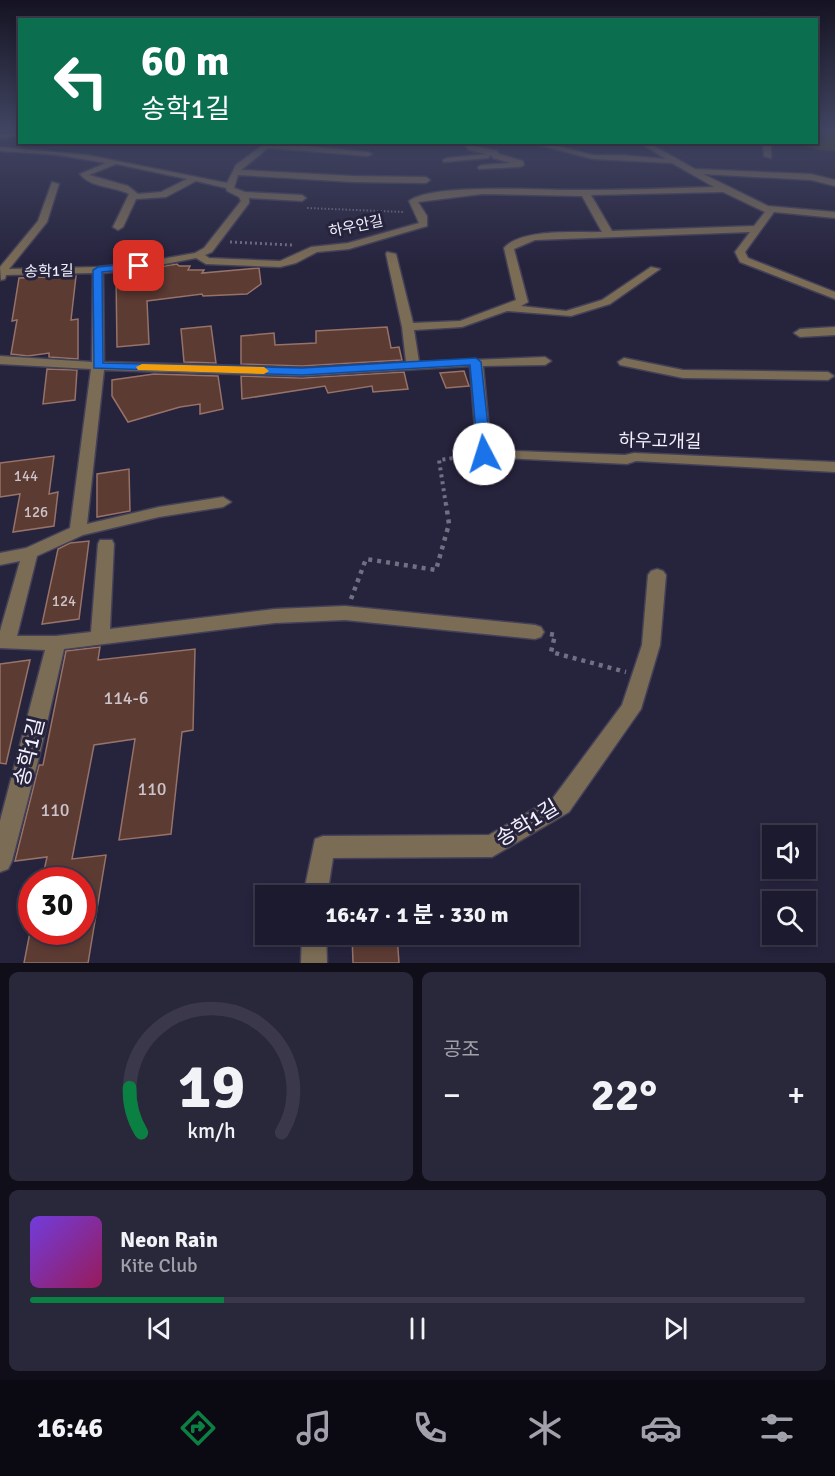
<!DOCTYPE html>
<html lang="ko">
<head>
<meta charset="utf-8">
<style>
  :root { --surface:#1c1a2e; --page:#29273a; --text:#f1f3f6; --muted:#a0a1aa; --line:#3a384a; --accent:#0b8043 }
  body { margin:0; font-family:Signika,"Noto Sans KR",sans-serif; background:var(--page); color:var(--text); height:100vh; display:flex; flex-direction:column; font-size:22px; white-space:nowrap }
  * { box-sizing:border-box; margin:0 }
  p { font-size:20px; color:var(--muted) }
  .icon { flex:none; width:33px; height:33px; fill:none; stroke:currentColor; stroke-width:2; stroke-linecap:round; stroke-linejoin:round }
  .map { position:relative; height:963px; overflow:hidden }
  .details { display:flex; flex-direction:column; gap:9px; padding:9px; background:#0f0e19; flex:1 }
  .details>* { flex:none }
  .banner { position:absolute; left:18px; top:18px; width:800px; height:126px; border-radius:0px; box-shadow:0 3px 9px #0003,0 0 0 2px var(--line); background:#0b6e4f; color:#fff; overflow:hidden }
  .buttons { position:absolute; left:762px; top:825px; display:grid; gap:12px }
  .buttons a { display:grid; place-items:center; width:54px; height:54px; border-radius:0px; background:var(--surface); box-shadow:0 3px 9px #0003,0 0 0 2px var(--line); font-size:30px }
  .speed { position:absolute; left:18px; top:867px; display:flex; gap:12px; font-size:30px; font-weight:700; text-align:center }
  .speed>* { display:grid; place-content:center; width:78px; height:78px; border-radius:50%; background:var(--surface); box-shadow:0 3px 9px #0003,0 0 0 2px var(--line); line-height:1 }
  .speed .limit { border:9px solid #d22; background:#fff; color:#111 }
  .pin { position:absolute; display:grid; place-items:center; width:51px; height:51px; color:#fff; margin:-26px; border-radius:12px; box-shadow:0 3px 9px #0006 }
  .me { position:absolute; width:66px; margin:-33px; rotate:355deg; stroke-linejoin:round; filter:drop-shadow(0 0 4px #0008) }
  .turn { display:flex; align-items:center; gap:21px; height:126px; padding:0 24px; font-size:27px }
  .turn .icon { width:78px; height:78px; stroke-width:2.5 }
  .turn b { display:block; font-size:42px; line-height:51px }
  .big { font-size:45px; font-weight:700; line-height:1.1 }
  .details .widget { flex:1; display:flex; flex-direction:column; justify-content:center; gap:9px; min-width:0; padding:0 21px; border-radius:9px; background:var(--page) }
  .details .dial { align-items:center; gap:0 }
  .dial svg { height:156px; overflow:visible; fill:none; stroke:var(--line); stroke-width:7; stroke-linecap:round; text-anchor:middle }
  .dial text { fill:var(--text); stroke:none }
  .song { display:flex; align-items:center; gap:18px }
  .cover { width:72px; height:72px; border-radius:9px; background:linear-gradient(135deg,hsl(260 70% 55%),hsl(330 70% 35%)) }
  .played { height:6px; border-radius:3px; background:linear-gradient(90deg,var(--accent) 25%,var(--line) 25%) }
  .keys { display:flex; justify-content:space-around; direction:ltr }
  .heat { display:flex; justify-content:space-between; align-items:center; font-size:33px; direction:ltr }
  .details .tiles { flex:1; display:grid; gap:9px; grid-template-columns:1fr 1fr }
  .widget:last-child { grid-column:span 2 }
  .trip { position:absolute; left:255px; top:885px; width:324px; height:60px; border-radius:0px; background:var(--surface); box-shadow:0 3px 9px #0003,0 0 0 2px var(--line); font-weight:700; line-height:60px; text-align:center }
  .tabs { display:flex; height:96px; justify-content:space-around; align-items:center; background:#0b0a12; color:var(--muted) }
  .tabs .icon { width:42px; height:42px }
  .tabs .on { color:var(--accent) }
  .tabs b { font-size:27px; color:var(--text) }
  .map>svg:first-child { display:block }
  .green { fill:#414f11 }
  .building { fill:#5c3b33; stroke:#967268; stroke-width:1.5 }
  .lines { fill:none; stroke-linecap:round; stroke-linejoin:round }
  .minor-casing { stroke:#434058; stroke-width:3 }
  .path-far3 { stroke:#716f83; stroke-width:2; stroke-dasharray:1.5 2; stroke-linecap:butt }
  .path-far2 { stroke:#716f83; stroke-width:3; stroke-dasharray:2 3; stroke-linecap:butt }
  .path-far1 { stroke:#716f83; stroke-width:4; stroke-dasharray:3 4; stroke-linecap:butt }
  .path { stroke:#716f83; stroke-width:4.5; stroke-dasharray:4 5; stroke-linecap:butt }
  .minor { fill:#7b6c55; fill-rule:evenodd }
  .route { fill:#1a73e8; stroke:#114b97; stroke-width:1.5 }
  .slow { fill:#f59e0b }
  .labels { text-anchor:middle; stroke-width:6; stroke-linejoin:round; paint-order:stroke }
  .far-street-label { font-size:15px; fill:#f2f1fc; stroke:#26233d }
  .number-label { font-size:15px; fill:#ccc4ca }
  .street-label { font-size:18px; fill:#f2f1fc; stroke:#26233d }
  .near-number-label { font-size:18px; fill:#ccc4ca }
  .near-street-label { font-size:21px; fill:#f2f1fc; stroke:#26233d }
</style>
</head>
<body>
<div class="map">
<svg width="835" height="963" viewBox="0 0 835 963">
  <rect width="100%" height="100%" fill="#26233d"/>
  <path class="green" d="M816 130H835V151L819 150 803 146 808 143 816 142Z"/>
  <g class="building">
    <path d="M114 249H120L152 251 143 260 115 263Z"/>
    <path d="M177 264 179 266H190L188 270H204L202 273 259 268 261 284 247 294 203 296 202 294 147 301 149 344 117 347 116 274Z"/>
    <path d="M76 276 71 320 78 319V359L49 357V353L28 356 11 354 17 320 12 321 19 278Z"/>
    <path d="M211 326 216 363 184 362 181 329Z"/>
    <path d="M387 327 391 348 399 347 402 360 302 366 241 364V336L274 333 275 345 316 343V331Z"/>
    <path d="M47 369 77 370 75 400 43 404Z"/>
    <path d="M464 371 469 386 446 388 440 373Z"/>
    <path d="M404 372 408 389 373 392 372 386 328 393 325 386 242 399 241 376 302 378Z"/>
    <path d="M154 374 218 376 223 409 200 414V404L180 407 128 422 112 396V380Z"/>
    <path d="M54 456 49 494 58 492 54 526 13 532 20 494 0 497V463Z"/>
    <path d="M129 469 130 511 97 517V474Z"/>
    <path d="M89 541 79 619 42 624 58 549 70 543Z"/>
    <path d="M100 647 98 660 195 649 193 730 182 732 171 834 119 840 135 739 94 745 72 859 106 855 88 963H24L30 932H82V880H42L47 857 15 861 39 765H43L66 651Z"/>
    <path d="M30 660 6 764 0 763V664Z"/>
    <path d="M352 934H397L399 963H353Z"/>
  </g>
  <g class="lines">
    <g class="minor-casing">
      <g id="minor">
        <path d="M20 132V136L0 138V134Z"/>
        <path d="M267 142 368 152 372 154 368 156 268 148 241 170 353 176 426 177 430 180 426 183 353 182 238 175 234 188 245 192 302 195 306 198 302 201 249 198V203L212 252 205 255 209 258 280 261 311 247 348 243 419 223 409 201C434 182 550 191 585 190 628 190 671 188 714 187L672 163 593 159 527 142H542L593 155H622L666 159 638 142H647L695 169 811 174 835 180V186L811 180 703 174 768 206 835 212V218L774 212 745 252 748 258 835 292V299L740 262 735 252 750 232 535 240 514 249 528 302 521 306 566 311 602 300 651 267 660 269 610 304 571 316 507 311 462 327 414 330 419 362 545 357 551 361 545 365 483 366 491 450 625 455 634 453 835 462V472L636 461 627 464 479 457 477 454 470 366 302 376 104 370 87 524 159 507 223 497 231 502 223 507 159 517 83 535 37 556 17 636H56L91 632 98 544 100 540H112L114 544 110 629 275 609 345 606 535 625 541 627 544 632 541 637 535 639 345 620 275 623 64 649 40 753 12 861 8 869 0 872V821L45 650 0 648V631L20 561 0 565V553L26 548 70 528 91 369 0 364V356L92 362 93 273 6 275 5 279 1 280 0 267 38 221 52 182 59 184 47 222 9 269 98 267 139 263 195 253 204 248 241 201 239 197 227 191 226 188 196 181 166 197 136 199 123 227 118 230 113 227 129 194C114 186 90 188 80 174L106 163 58 155 0 151V147L87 155 227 183 236 165ZM116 164 187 179 161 192 138 194 128 186 89 175ZM723 192 765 212 754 226 612 231 591 195ZM482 194 582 196 602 232C577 233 521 228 504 248L516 300 460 321 413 323 396 254 387 252 386 254 402 327 406 362 302 368 104 362 103 273 139 269 196 258 206 264 280 267 296 263 317 252 349 249 427 226V216L418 202Z"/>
        <path d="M462 142H470L475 146 497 151 499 154 523 161 524 165 520 167 479 169 478 167 482 165 511 163 493 158 491 155 488 158 444 162 443 160 447 158 487 154 469 150Z"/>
        <path d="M763 142H771V158L764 156Z"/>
        <path d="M835 327V335L800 337 794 333 800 329Z"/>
        <path d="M624 358 683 370 828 372 834 376 828 380 683 378 620 365 618 362Z"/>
        <path d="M657 569 663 571 666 575 660 645 641 709 569 812 492 857 333 858 327 896H303L315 839 323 836 489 835 553 798 622 705 642 645 648 575 651 571Z"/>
        <path d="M302 934H326L327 963H301Z"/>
      </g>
    </g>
    <path class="path-far3" d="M307 208 404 212"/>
    <path class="path-far2" d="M230 242 292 245"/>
    <path class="path-far1" d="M446 505 439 460 469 456"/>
    <g class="path">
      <path d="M351 599 366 559 436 570 449 524 446 504"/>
      <path d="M550 634 555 635 551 652 626 672"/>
    </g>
    <use href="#minor" class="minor"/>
  </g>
  <linearGradient id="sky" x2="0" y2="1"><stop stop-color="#151322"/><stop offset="0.49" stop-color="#414562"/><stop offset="1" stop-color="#414562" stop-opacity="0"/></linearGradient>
  <rect width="835" height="265" fill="url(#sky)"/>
  <path class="route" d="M139 263 144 266 143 268 102 272 103 363 302 368 476 358 481 362 491 454 484 458 478 454 470 365 302 375 94 368 93 270 98 267Z"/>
  <path class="slow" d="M142 364 264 367 269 371 264 374 138 370 136 367Z"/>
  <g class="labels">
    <g class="far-street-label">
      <text transform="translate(356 226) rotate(-12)" y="5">하우안길</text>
      <text transform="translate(49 271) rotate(-1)" y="5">송학1길</text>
    </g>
    <g class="number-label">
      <text x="26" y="481">144</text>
      <text x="36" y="517">126</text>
      <text x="64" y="606">124</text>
    </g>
    <g class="street-label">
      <text transform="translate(660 441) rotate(1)" y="6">하우고개길</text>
    </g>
    <g class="near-number-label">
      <text x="126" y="704">114-6</text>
      <text x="152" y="795">110</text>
      <text x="55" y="816">110</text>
    </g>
    <g class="near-street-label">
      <text transform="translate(29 752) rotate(-76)" y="7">송학1길</text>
      <text transform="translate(527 823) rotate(-31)" y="7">송학1길</text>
    </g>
  </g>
</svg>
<div class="buttons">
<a><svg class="icon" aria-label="sound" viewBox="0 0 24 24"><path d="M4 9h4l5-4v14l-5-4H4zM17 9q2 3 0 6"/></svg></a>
<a><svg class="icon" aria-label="search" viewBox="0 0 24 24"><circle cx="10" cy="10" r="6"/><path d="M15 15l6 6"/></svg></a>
</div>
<div class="speed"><div class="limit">30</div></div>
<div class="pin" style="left:139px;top:266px;background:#d93025"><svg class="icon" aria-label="arrive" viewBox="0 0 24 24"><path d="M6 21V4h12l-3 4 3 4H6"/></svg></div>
<svg class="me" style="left:484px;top:454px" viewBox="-20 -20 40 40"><circle r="19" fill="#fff"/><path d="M0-13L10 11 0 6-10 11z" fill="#1a73e8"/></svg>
<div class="trip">16:47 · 1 분 · 330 m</div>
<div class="banner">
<div class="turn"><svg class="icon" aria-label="left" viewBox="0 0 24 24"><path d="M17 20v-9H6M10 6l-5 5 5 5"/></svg><div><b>60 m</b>송학1길</div></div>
</div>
</div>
<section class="details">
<div class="tiles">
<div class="widget dial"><svg viewBox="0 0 100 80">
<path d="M14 69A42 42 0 1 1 86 69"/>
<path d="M14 69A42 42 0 0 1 8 46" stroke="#0b8043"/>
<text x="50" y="56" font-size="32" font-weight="700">19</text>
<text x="50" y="72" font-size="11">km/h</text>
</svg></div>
<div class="widget"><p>공조</p>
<div class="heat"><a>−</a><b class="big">22°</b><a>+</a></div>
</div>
<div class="widget">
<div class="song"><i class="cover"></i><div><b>Neon Rain</b><p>Kite Club</p></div></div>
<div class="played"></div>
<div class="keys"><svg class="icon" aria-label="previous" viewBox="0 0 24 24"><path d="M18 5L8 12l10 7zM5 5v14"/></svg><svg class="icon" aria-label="pause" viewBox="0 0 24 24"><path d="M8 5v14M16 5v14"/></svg><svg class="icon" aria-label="next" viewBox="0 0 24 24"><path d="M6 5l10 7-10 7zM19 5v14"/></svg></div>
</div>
</div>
</section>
<nav class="tabs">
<b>16:46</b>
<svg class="icon on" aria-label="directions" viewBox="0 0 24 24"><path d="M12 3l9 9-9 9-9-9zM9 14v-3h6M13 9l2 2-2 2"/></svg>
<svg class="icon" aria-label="music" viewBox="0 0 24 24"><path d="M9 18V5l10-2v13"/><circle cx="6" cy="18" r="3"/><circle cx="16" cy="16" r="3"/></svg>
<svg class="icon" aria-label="phone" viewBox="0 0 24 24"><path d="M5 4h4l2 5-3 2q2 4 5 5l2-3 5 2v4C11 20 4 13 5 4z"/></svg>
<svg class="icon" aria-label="climate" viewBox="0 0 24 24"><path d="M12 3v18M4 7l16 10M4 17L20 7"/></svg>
<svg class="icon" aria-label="car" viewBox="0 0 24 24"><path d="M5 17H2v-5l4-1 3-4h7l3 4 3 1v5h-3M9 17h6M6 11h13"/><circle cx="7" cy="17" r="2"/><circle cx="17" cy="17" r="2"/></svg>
<svg class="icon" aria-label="filters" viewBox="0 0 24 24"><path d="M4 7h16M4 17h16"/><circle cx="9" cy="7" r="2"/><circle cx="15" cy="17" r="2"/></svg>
</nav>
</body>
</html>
